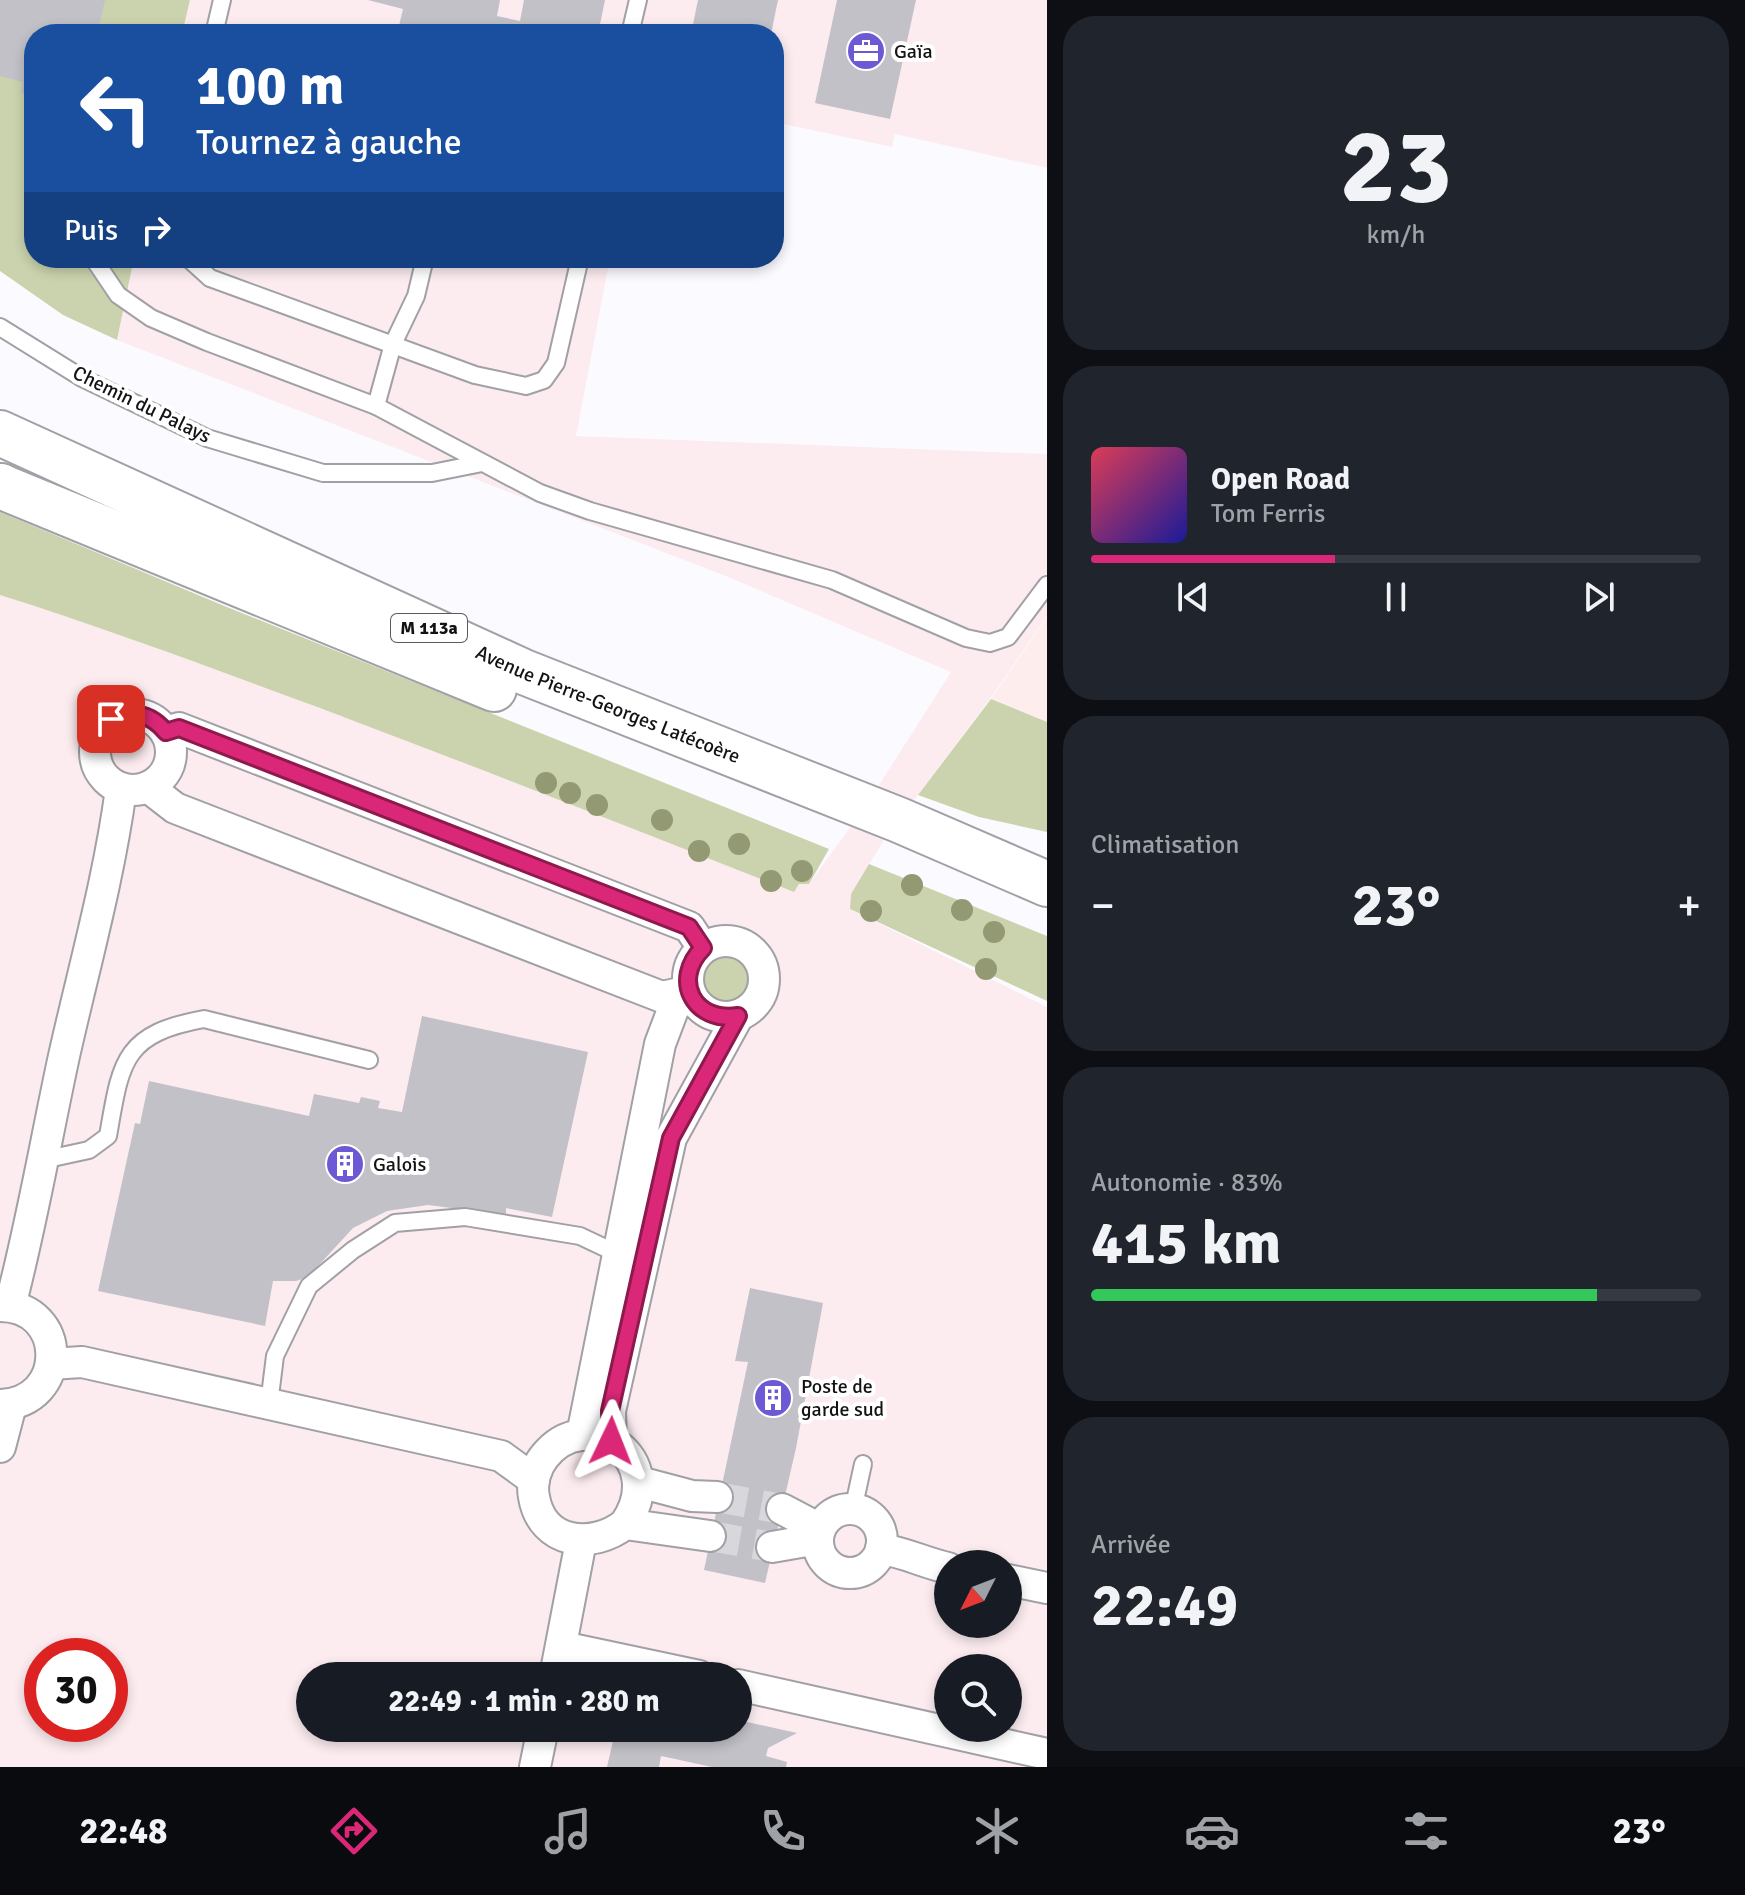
<!DOCTYPE html>
<html lang="fr">
<head>
<meta charset="utf-8">
<style>
  :root { --surface:#171b24; --page:#20242c; --text:#f1f3f6; --muted:#9ea1a6; --line:#363941; --accent:#db2777 }
  body { margin:0; font-family:Signika,sans-serif; background:var(--page); color:var(--text); height:100vh; display:flex; flex-direction:column; font-size:30px; white-space:nowrap }
  * { box-sizing:border-box; margin:0 }
  p { font-size:26px; color:var(--muted) }
  .icon { flex:none; width:44px; height:44px; fill:none; stroke:currentColor; stroke-width:2; stroke-linecap:round; stroke-linejoin:round }
  .map { position:relative; flex:1; overflow:hidden }
  .drawer { display:flex; flex-direction:column; gap:16px; padding:16px; background:#0d0f14; width:698px }
  .drawer>* { flex:none }
  .top-card { position:absolute; left:24px; top:24px; width:760px; height:244px; border-radius:32px; box-shadow:0 4px 12px #0003; background:#1a4fa0; color:#fff; overflow:hidden }
  .needle { width:52px; rotate:228deg }
  .tools { position:absolute; left:934px; top:1550px; display:grid; gap:16px }
  .tools a { display:grid; place-items:center; width:88px; height:88px; border-radius:50%; background:var(--surface); box-shadow:0 4px 12px #0003; font-size:40px }
  .speed { position:absolute; left:24px; top:1638px; display:flex; gap:16px; font-size:40px; font-weight:700; text-align:center }
  .speed>* { display:grid; place-content:center; width:104px; height:104px; border-radius:50%; background:var(--surface); box-shadow:0 4px 12px #0003; line-height:1 }
  .speed .limit { border:12px solid #d22; background:#fff; color:#111 }
  .pin { position:absolute; display:grid; place-items:center; width:68px; height:68px; color:#fff; margin:-34px; border-radius:16px; box-shadow:0 4px 12px #0006 }
  .me { position:absolute; width:88px; margin:-44px; rotate:2deg; stroke-linejoin:round; filter:drop-shadow(0 0 6px #0008) }
  .turn { display:flex; align-items:center; gap:28px; height:168px; padding:0 40px; font-size:36px }
  .turn .icon { width:104px; height:104px; stroke-width:2.5 }
  .turn b { display:block; font-size:56px; line-height:68px }
  .then { display:flex; align-items:center; height:76px; padding:0 40px; background:#0003; gap:16px; font-size:30px }
  .big { font-size:60px; font-weight:700; line-height:1.1 }
  .drawer .tile { flex:1; display:flex; flex-direction:column; justify-content:center; gap:12px; min-width:0; padding:0 28px; border-radius:32px; background:var(--page) }
  .drawer .dial { align-items:center; gap:0 }
  .dial b { font-size:104px; line-height:1 }
  .song { display:flex; align-items:center; gap:24px }
  .cover { width:96px; height:96px; border-radius:12px; background:linear-gradient(135deg,hsl(350 70% 55%),hsl(240 70% 35%)) }
  .played { height:8px; border-radius:4px; background:linear-gradient(90deg,var(--accent) 40%,var(--line) 40%) }
  .keys { display:flex; justify-content:space-around; direction:ltr }
  .heat { display:flex; justify-content:space-between; align-items:center; font-size:44px; direction:ltr }
  .charge { height:12px; border-radius:6px; background:linear-gradient(90deg,#34c759 83%,var(--line) 0) }
  .trip { position:absolute; left:296px; top:1662px; width:456px; height:80px; border-radius:40px; background:var(--surface); box-shadow:0 4px 12px #0003; font-weight:700; line-height:80px; text-align:center }
  .dock { display:flex; height:128px; justify-content:space-around; align-items:center; background:#090b0e; color:var(--muted) }
  .dock .icon { width:56px; height:56px }
  .dock .active { color:var(--accent) }
  .dock b { font-size:36px; color:var(--text) }
  main { display:flex; flex:1; min-height:0 }
  .map>svg:first-child { display:block }
  .commercial { fill:#fdeded }
  .industrial { fill:#fcecf0; fill-rule:evenodd }
  .green { fill:#cad3ad }
  .building { fill:#c1c1c7 }
  .lines { fill:none; stroke-linecap:round; stroke-linejoin:round }
  .street-tunnel { stroke:#d8d8dc; stroke-width:30; stroke-dasharray:30 15; stroke-linecap:butt }
  .lane-casing { stroke:#a0a0a6; stroke-width:20 }
  .street-casing { stroke:#a0a0a6; stroke-width:34 }
  .primary-casing { stroke:#a0a0a6; stroke-width:48 }
  .highway-casing { stroke:#a0a0a6; stroke-width:48 }
  .lane { stroke:#fff; stroke-width:16 }
  .street { stroke:#fff; stroke-width:30 }
  .primary { stroke:#fff; stroke-width:44 }
  .highway { stroke:#fff; stroke-width:44 }
  .tree { fill:#939973 }
  .route-casing { stroke:#8e194d; stroke-width:20 }
  .route { stroke:#db2777; stroke-width:14 }
  .labels { text-anchor:middle; stroke-width:8; stroke-linejoin:round; paint-order:stroke }
  .shield { fill:#fff; stroke:#5a5a5b; stroke-width:2 }
  .shield-label { font-size:18px; font-weight:bold; fill:#131315 }
  .poi-label { font-size:20px; fill:#131315; stroke:#fff; text-anchor:start }
  .street-label { font-size:20px; fill:#131315; stroke:#fff }
</style>
</head>
<body>
<main>
<div class="map">
<svg width="1047" height="1767" viewBox="0 0 1047 1767">
  <rect width="100%" height="100%" fill="#fbfbff"/>
  <path class="commercial" d="M1047 617V722L991 699Z"/>
  <g class="industrial">
    <path d="M190 0H1047V168L895 134 892 147 774 122V34H182Z"/>
    <path d="M134 258H610L576 436 1047 454V616L990 699 884 840 851 894 850 909 1047 1007V1767H0V595L78 619 799 884H809L865 807 951 672 728 577 117 340ZM948 1564H1008V1624H948ZM42 1656H110V1724H42ZM948 1668H1008V1728H948ZM310 1676H738V1728H310Z"/>
  </g>
  <g class="green">
    <path d="M0 0H190L182 34H34V258H134L117 340 63 315 0 271Z"/>
    <path d="M0 512 222 605 829 849 809 884H799L794 892C637 830 479 768 320 708 214 669 108 629 0 595Z"/>
    <path d="M991 699 1047 722V832L979 817 918 795Z"/>
    <path d="M869 864 1047 936V1001L850 909 851 894Z"/>
    <circle cx="725" cy="979" r="25"/>
  </g>
  <g class="building">
    <path d="M0 0H105L97 34H34V95L21 93 23 82 0 76Z"/>
    <path d="M368 0H500L497 16 520 21 524 0H605L598 34H397L403 9Z"/>
    <path d="M698 0H778L771 34H691Z"/>
    <path d="M837 0H916L890 119 815 103Z"/>
    <path d="M422 1016 588 1052 552 1217 506 1208V1215L428 1205 387 1211 353 1228 308 1277 296 1281H273L265 1326 98 1291 135 1123 140 1124 149 1081 309 1116 314 1094 359 1103 361 1097 380 1101 378 1108 402 1112Z"/>
    <path d="M750 1288 823 1303 796 1448 765 1583 704 1570 748 1362 735 1361Z"/>
    <path d="M738 1720 797 1733 768 1748 766 1756 787 1762 786 1767H712L661 1756 659 1767H607L616 1728H738Z"/>
  </g>
  <g class="lines">
    <g class="street-tunnel">
      <path d="M717 1497 782 1509"/>
      <path d="M710 1536 772 1547"/>
    </g>
    <g class="lane-casing">
      <g id="lane">
        <path d="M214 34 222 0"/>
        <path d="M630 34 638 0"/>
        <path d="M93 258 118 295 151 318 207 342 376 406 540 493 590 511 832 580 966 638 990 643 1008 637 1047 585"/>
        <path d="M188 258 210 278 475 375 526 386 544 380 556 363 580 258"/>
        <path d="M0 327 82 378 207 438 323 473H432L482 463"/>
        <path d="M376 406 393 344 416 296 425 258"/>
        <path d="M43 1160 89 1150 108 1136C121 1062 122 1034 204 1019L369 1060"/>
        <path d="M269 1404 275 1356 309 1286 353 1250 395 1223 465 1217 580 1236 618 1254"/>
        <path d="M853 1510 863 1464"/>
      </g>
    </g>
    <g class="street-casing">
      <g id="street">
        <circle cx="133" cy="752" r="38"/>
        <path d="M166 732 179 728 689 927 703 948"/>
        <path d="M148 787 175 808 662 997 689 991"/>
        <circle cx="726" cy="979" r="38"/>
        <path d="M0 1306C68 1306 69 1403 0 1405"/>
        <path d="M10 1306C32 1223 46 1139 64 1056 84 967 109 879 121 789"/>
        <path d="M51 1364 82 1362 501 1456 534 1480"/>
        <path d="M582 1435 660 1044 674 1007 690 994"/>
        <path d="M611 1441 610 1411 671 1138 738 1016"/>
        <path d="M0 1447 11 1405"/>
        <path d="M639 1482 692 1496 717 1497"/>
        <path d="M782 1509 820 1529"/>
        <circle cx="850" cy="1541" r="32"/>
        <path d="M625 1524C670 1459 587 1402 544 1457 536 1467 531 1483 534 1497 542 1544 592 1550 625 1524L710 1536"/>
        <path d="M772 1547 818 1539"/>
        <path d="M881 1549C904 1552 925 1563 948 1568"/>
        <path d="M1008 1580 1047 1588"/>
        <path d="M562 1647 699 1676"/>
        <path d="M555 1676 581 1541"/>
        <path d="M738 1685 1047 1754"/>
        <path d="M535 1767 543 1728"/>
      </g>
    </g>
    <g class="primary-casing">
      <g id="primary">
        <path id="s1" d="M0 433 524 672 899 820 1047 884"/>
        <path d="M0 486 494 689"/>
      </g>
    </g>
    <g class="highway-casing">
      <path id="highway" d="M0 486H1"/>
    </g>
    <use href="#lane" class="lane"/>
    <use href="#street" class="street"/>
    <use href="#primary" class="primary"/>
    <use href="#highway" class="highway"/>
  </g>
  <g class="tree">
    <circle cx="546" cy="783" r="11"/>
    <circle cx="570" cy="793" r="11"/>
    <circle cx="597" cy="805" r="11"/>
    <circle cx="662" cy="820" r="11"/>
    <circle cx="739" cy="844" r="11"/>
    <circle cx="699" cy="851" r="11"/>
    <circle cx="802" cy="871" r="11"/>
    <circle cx="771" cy="881" r="11"/>
    <circle cx="912" cy="885" r="11"/>
    <circle cx="962" cy="910" r="11"/>
    <circle cx="871" cy="911" r="11"/>
    <circle cx="994" cy="932" r="11"/>
    <circle cx="986" cy="969" r="11"/>
  </g>
  <g class="lines">
    <g class="route-casing">
      <path id="route" d="M111 719C133 710 150 713 166 732L179 728 689 927 703 948C671 980 694 1023 738 1016L671 1138 610 1411 611 1441"/>
    </g>
    <use href="#route" class="route"/>
  </g>
  <defs>
    <g id="office-disc" transform="scale(2)"><circle r="9.5" fill="#6c59d3" stroke="#fff"/><path d="M-6-3h4V-5.5h4V-3h4V5H-6ZM-1-4.5V-3h2v-1.5ZM-6 0V1H6V0Z" fill="#fff"/></g>
    <g id="building-disc" transform="scale(2)"><circle r="9.5" fill="#6c59d3" stroke="#fff"/><path d="M-4-6H4V6H1V3H-1V6H-4ZM-2.5-4.3h1.7v1.8h-1.7ZM.8-4.3h1.7v1.8H.8ZM-2.5-1h1.7V.8h-1.7ZM.8-1h1.7V.8H.8Z" fill="#fff"/></g>
  </defs>
  <g fill-rule="evenodd">
    <use href="#office-disc" x="866" y="51"/>
    <use href="#building-disc" x="345" y="1164"/>
    <use href="#building-disc" x="773" y="1398"/>
  </g>
  <g class="labels">
    <rect class="shield" x="391" y="614" width="76" height="28" rx="6"/>
    <g class="shield-label">
      <text x="429" y="634">M 113a</text>
    </g>
    <g class="poi-label">
      <text x="894" y="58">Gaïa</text>
      <text x="373" y="1171">Galois</text>
      <text x="801" y="1393">Poste de<tspan x="801" dy="23">garde sud</tspan></text>
    </g>
    <g class="street-label">
      <text transform="translate(142 404) rotate(26)" y="7">Chemin du Palays</text>
      <text dy="7" stroke="none"><textPath href="#s1" startOffset="666">Avenue Pierre-Georges Latécoère</textPath></text>
    </g>
  </g>
</svg>
<div class="tools">
<a><svg class="needle" viewBox="-14 -14 28 28"><path d="M0-13l5 13h-10z" fill="#e53935"/><path d="M0 13l5-13h-10z" fill="#9ea1a6"/></svg></a>
<a><svg class="icon" aria-label="search" viewBox="0 0 24 24"><circle cx="10" cy="10" r="6"/><path d="M15 15l6 6"/></svg></a>
</div>
<div class="speed"><div class="limit">30</div></div>
<div class="pin" style="left:111px;top:719px;background:#d93025"><svg class="icon" aria-label="arrive" viewBox="0 0 24 24"><path d="M6 21V4h12l-3 4 3 4H6"/></svg></div>
<svg class="me" style="left:611px;top:1441px" viewBox="-20 -20 40 40"><path d="M0-17L14 15 0 8-14 15z" fill="#db2777" stroke="#fff" stroke-width="4"/></svg>
<div class="trip">22:49 · 1 min · 280 m</div>
<div class="top-card">
<div class="turn"><svg class="icon" aria-label="left" viewBox="0 0 24 24"><path d="M17 20v-9H6M10 6l-5 5 5 5"/></svg><div><b>100 m</b>Tournez à gauche</div></div>
<div class="then">Puis<svg class="icon" aria-label="right" viewBox="0 0 24 24"><path d="M7 20v-9h11M14 6l5 5-5 5"/></svg></div>
</div>
</div>
<section class="drawer">
<div class="tile dial"><b>23</b><p>km/h</p></div>
<div class="tile">
<div class="song"><i class="cover"></i><div><b>Open Road</b><p>Tom Ferris</p></div></div>
<div class="played"></div>
<div class="keys"><svg class="icon" aria-label="previous" viewBox="0 0 24 24"><path d="M18 5L8 12l10 7zM5 5v14"/></svg><svg class="icon" aria-label="pause" viewBox="0 0 24 24"><path d="M8 5v14M16 5v14"/></svg><svg class="icon" aria-label="next" viewBox="0 0 24 24"><path d="M6 5l10 7-10 7zM19 5v14"/></svg></div>
</div>
<div class="tile"><p>Climatisation</p>
<div class="heat"><a>−</a><b class="big">23°</b><a>+</a></div>
</div>
<div class="tile"><p>Autonomie · 83%</p><b class="big">415 km</b><div class="charge"></div></div>
<div class="tile"><p>Arrivée</p><b class="big">22:49</b></div>
</section>
</main>
<nav class="dock">
<b>22:48</b>
<svg class="icon active" aria-label="directions" viewBox="0 0 24 24"><path d="M12 3l9 9-9 9-9-9zM9 14v-3h6M13 9l2 2-2 2"/></svg>
<svg class="icon" aria-label="music" viewBox="0 0 24 24"><path d="M9 18V5l10-2v13"/><circle cx="6" cy="18" r="3"/><circle cx="16" cy="16" r="3"/></svg>
<svg class="icon" aria-label="phone" viewBox="0 0 24 24"><path d="M5 4h4l2 5-3 2q2 4 5 5l2-3 5 2v4C11 20 4 13 5 4z"/></svg>
<svg class="icon" aria-label="climate" viewBox="0 0 24 24"><path d="M12 3v18M4 7l16 10M4 17L20 7"/></svg>
<svg class="icon" aria-label="car" viewBox="0 0 24 24"><path d="M5 17H2v-5l4-1 3-4h7l3 4 3 1v5h-3M9 17h6M6 11h13"/><circle cx="7" cy="17" r="2"/><circle cx="17" cy="17" r="2"/></svg>
<svg class="icon" aria-label="filters" viewBox="0 0 24 24"><path d="M4 7h16M4 17h16"/><circle cx="9" cy="7" r="2"/><circle cx="15" cy="17" r="2"/></svg>
<b>23°</b>
</nav>
</body>
</html>
